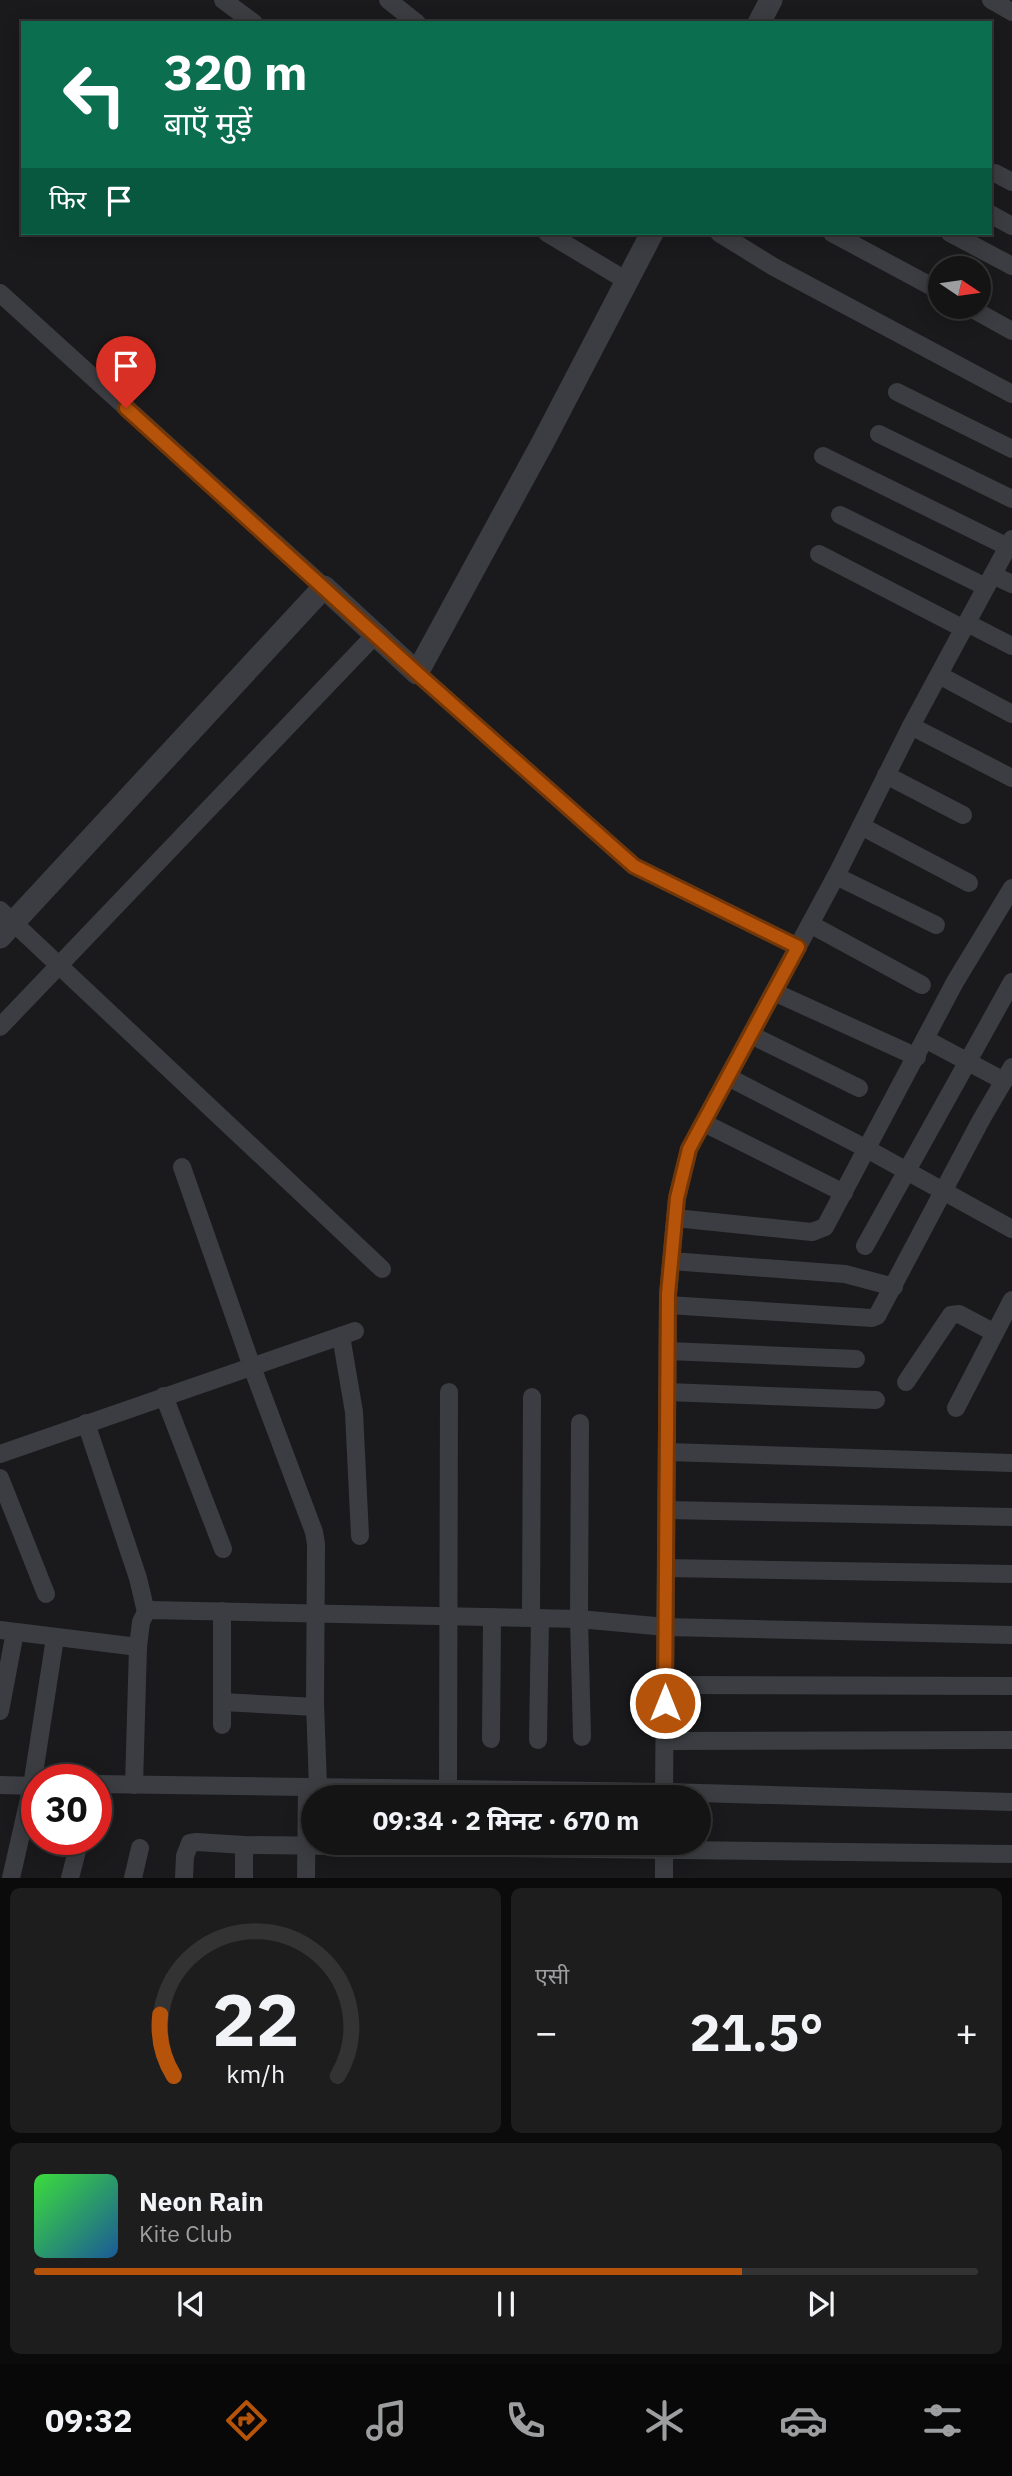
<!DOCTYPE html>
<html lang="hi">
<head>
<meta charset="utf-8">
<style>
  :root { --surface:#141415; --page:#1d1d1e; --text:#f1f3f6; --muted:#9d9ea0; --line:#333334; --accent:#b45309 }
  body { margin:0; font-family:"IBM Plex Sans","Noto Sans Devanagari",sans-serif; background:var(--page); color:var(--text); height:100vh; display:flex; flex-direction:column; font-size:26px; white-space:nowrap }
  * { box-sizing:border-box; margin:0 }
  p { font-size:23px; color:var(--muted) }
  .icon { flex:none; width:38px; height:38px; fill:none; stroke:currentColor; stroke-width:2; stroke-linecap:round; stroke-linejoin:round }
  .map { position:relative; height:1878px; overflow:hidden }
  .details { display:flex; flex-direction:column; gap:10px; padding:10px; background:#0b0b0c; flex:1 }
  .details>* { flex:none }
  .hud { position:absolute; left:21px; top:21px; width:971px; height:214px; border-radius:0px; box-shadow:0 4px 18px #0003,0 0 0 2px var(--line); background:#0b6e4f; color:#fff; overflow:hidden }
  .needle { width:46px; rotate:103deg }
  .controls { position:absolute; left:928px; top:256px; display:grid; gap:14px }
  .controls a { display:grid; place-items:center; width:63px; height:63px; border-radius:50%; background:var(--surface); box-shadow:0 4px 18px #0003,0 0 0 2px var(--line); font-size:35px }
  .speed { position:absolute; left:21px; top:1764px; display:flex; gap:14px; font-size:35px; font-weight:700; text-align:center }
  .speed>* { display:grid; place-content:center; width:91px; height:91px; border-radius:50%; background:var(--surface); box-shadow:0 4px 18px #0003,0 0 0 2px var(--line); line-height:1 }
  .speed .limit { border:10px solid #d22; background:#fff; color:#111 }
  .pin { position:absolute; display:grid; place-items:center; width:60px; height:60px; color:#fff; margin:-72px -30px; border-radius:50% 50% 50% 0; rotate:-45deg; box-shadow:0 0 7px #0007 }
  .pin .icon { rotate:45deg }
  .me { position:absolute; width:77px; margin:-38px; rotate:0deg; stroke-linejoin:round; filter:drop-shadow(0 0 5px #0008) }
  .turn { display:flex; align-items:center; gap:24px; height:147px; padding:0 28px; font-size:32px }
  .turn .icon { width:91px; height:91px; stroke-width:2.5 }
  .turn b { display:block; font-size:49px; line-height:60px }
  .then { display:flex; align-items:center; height:66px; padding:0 28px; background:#0003; gap:14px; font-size:26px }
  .big { font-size:52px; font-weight:700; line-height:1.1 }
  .details .widget { flex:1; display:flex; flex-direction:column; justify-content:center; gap:10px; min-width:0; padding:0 24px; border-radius:10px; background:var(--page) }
  .details .dial { align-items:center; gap:0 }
  .dial svg { height:182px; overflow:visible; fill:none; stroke:var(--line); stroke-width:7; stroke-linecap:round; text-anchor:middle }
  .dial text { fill:var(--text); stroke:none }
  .song { display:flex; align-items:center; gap:21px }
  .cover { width:84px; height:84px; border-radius:10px; background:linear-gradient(135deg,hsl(120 70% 55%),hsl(210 70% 35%)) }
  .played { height:7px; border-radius:4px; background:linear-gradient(90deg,var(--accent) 75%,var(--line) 75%) }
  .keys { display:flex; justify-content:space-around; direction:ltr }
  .heat { display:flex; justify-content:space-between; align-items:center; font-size:38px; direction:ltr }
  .details .tiles { flex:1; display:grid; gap:10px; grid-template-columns:1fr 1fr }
  .widget:last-child { grid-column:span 2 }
  .trip { position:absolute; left:301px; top:1785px; width:410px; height:70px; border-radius:35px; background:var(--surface); box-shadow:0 4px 18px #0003,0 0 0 2px var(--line); font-weight:700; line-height:70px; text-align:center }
  .tab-bar { display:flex; height:112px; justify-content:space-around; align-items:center; background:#080808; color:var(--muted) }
  .tab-bar .icon { width:49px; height:49px }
  .tab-bar .current { color:var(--accent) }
  .tab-bar b { font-size:32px; color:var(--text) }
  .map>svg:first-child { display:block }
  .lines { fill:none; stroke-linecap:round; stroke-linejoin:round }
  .minor { stroke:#3b3d42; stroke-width:18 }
  .tertiary { stroke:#3b3d42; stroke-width:23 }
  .route-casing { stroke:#753606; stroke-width:18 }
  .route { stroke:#b45309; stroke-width:12 }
</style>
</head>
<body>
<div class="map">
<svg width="1012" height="1878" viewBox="0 0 1012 1878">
  <rect width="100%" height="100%" fill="#1a1a1c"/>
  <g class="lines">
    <g class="minor">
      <path d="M223 0 254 23"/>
      <path d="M388 0 417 23"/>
      <path d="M991 0 1012 12"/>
      <path d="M995 173 1012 182"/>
      <path d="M990 214 1012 226"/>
      <path d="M547 233 627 281"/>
      <path d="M719 233 774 267 1012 394"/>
      <path d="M832 233 940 291"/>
      <path d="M950 233 1012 266"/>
      <path d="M0 293 324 587"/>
      <path d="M967 306 1012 331"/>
      <path d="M897 392 1012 449"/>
      <path d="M879 434 1012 499"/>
      <path d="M823 456 1008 547"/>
      <path d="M840 515 986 587"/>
      <path d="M819 554 964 629"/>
      <path d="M993 575 1012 584"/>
      <path d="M967 623 1012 646"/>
      <path d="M417 673 634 866 798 947"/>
      <path d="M939 675 1012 714"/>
      <path d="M911 726 1012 778"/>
      <path d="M886 775 963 815"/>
      <path d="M861 826 969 883"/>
      <path d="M836 876 936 925"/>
      <path d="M0 910 382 1269"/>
      <path d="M810 924 922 985"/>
      <path d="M774 992 917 1057"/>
      <path d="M0 1027 375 635"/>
      <path d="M751 1035 859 1088"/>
      <path d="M925 1039 1004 1081"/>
      <path d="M728 1077 867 1149 1012 1229"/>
      <path d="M704 1123 844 1193"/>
      <path d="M182 1167 252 1367 314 1532 316 1544 315 1703 318 1787"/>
      <path d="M675 1218 812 1232 825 1227 955 982 1012 888"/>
      <path d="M865 1246 1012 982"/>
      <path d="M671 1261 845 1274 894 1287"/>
      <path d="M668 1305 872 1318 877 1316 981 1120 1012 1067"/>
      <path d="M341 1336 354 1412 360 1536"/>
      <path d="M668 1351 856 1359"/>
      <path d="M906 1382 951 1315 959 1314 995 1333"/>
      <path d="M667 1392 876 1400"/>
      <path d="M164 1396 223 1549"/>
      <path d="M956 1408 1012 1300"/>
      <path d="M86 1423 138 1578 146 1612"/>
      <path d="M580 1423 579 1619 582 1737"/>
      <path d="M667 1452 1012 1463"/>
      <path d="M0 1454 355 1331"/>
      <path d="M0 1478 46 1594"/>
      <path d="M667 1510 1012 1517"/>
      <path d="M666 1568 1012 1574"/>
      <path d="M222 1611V1725"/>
      <path d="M531 1618 532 1397"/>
      <path d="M0 1630 138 1647"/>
      <path d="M665 1685 1012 1686"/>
      <path d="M222 1702 315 1707"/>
      <path d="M0 1711 15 1632"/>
      <path d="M491 1739 492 1617"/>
      <path d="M538 1740 540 1618"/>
      <path d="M665 1741 1012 1740"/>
      <path d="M96 1784 664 1792 1012 1802"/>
      <path d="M0 1785 37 1786"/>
      <path d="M134 1785 138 1647 141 1622 146 1612 150 1610 579 1619 666 1627 1012 1635"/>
      <path d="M448 1788 449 1392"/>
      <path d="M664 1797 668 1295 677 1198 689 1149 838 872 911 726 1012 539"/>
      <path d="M244 1845V1878"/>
      <path d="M11 1878 32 1786 55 1638"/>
      <path d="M70 1878 80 1839"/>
      <path d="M133 1878 140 1848"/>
      <path d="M184 1878 185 1856 190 1843 197 1842 244 1845 1012 1854"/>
      <path d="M306 1878 307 1787"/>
      <path d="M664 1878V1843"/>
    </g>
    <g class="tertiary">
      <path d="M759 23 771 0"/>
      <path d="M0 937 324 587 417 673 543 442 652 233"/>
    </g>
  </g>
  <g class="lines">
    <g class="route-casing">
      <path id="route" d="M126 408 417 673 634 866 798 947 689 1149 677 1198 668 1294 665 1703"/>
    </g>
    <use href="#route" class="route"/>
  </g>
</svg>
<div class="controls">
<a><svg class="needle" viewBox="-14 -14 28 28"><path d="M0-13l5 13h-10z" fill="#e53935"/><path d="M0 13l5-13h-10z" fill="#9d9ea0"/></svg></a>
</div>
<div class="speed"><div class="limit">30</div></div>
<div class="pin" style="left:126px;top:408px;background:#d93025"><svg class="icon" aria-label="arrive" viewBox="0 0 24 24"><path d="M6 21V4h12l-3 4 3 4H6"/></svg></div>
<svg class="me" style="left:665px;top:1703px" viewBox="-20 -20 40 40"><circle r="17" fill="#b45309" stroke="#fff" stroke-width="3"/><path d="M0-11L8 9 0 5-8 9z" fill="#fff"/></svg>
<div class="trip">09:34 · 2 मिनट · 670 m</div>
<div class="hud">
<div class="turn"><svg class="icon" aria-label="left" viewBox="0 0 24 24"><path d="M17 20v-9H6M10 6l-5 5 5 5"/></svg><div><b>320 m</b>बाएँ मुड़ें</div></div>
<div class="then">फिर<svg class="icon" aria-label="arrive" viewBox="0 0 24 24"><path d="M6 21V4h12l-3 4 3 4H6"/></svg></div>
</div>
</div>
<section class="details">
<div class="tiles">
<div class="widget dial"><svg viewBox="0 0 100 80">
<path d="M14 69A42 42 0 1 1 86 69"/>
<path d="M14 69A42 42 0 0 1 8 42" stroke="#b45309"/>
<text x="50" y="56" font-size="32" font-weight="700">22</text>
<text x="50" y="72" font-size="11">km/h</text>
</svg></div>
<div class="widget"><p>एसी</p>
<div class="heat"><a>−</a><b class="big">21.5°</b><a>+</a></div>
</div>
<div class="widget">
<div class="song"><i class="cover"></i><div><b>Neon Rain</b><p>Kite Club</p></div></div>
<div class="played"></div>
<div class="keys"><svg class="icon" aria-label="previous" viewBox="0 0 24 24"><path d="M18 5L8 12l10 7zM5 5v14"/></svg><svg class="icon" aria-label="pause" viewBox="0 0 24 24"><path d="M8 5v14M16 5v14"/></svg><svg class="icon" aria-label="next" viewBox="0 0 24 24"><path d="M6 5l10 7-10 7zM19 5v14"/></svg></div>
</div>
</div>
</section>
<nav class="tab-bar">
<b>09:32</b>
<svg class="icon current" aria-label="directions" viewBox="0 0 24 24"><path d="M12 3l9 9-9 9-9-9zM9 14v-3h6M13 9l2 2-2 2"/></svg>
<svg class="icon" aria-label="music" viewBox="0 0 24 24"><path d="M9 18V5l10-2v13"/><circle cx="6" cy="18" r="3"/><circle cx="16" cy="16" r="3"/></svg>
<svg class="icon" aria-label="phone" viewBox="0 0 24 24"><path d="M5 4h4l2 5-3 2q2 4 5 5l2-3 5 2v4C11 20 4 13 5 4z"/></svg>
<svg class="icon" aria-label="climate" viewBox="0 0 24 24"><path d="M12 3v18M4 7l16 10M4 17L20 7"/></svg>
<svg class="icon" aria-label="car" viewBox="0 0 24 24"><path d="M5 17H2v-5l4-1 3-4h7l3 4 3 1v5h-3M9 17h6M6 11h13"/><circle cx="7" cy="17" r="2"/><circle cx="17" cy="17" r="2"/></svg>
<svg class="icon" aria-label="filters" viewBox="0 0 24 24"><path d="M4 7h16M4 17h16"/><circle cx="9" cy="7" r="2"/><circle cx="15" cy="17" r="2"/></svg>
</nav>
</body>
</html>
